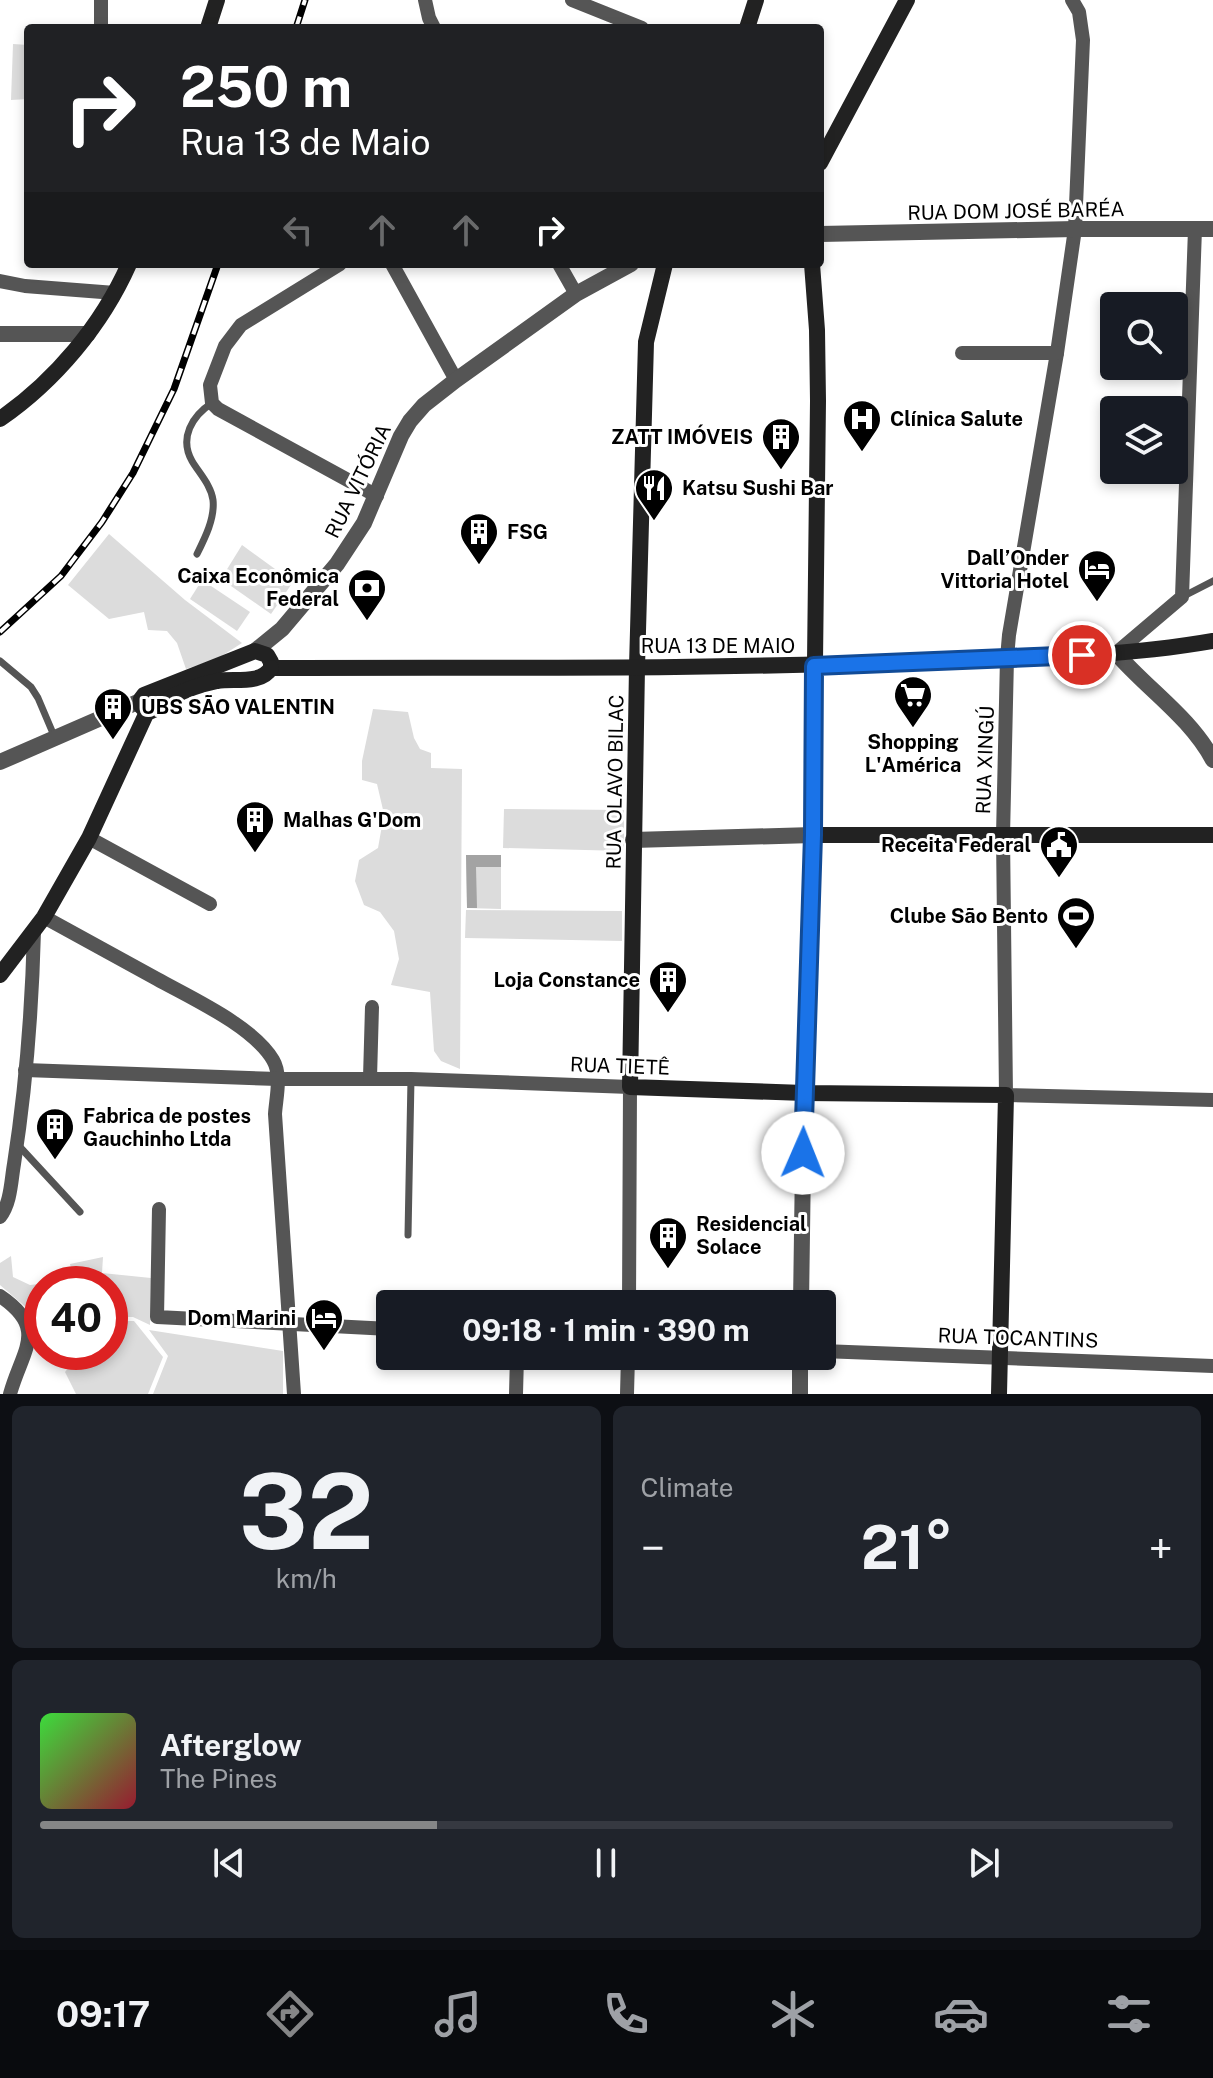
<!DOCTYPE html>
<html lang="en">
<head>
<meta charset="utf-8">
<style>
  :root { --surface:#171b24; --page:#20242c; --text:#f1f3f6; --muted:#9ea1a6; --line:#363941; --accent:#858687 }
  body { margin:0; font-family:"Public Sans",sans-serif; background:var(--page); color:var(--text); height:100vh; display:flex; flex-direction:column; font-size:30px; white-space:nowrap }
  * { box-sizing:border-box; margin:0 }
  p { font-size:26px; color:var(--muted) }
  .icon { flex:none; width:44px; height:44px; fill:none; stroke:currentColor; stroke-width:2; stroke-linecap:round; stroke-linejoin:round }
  .map { position:relative; height:1394px; overflow:hidden }
  .side { display:flex; flex-direction:column; gap:12px; padding:12px; background:#0d0f14; flex:1 }
  .side>* { flex:none }
  .guide { position:absolute; left:24px; top:24px; width:800px; height:244px; border-radius:8px; box-shadow:0 4px 12px #0003; background:#202124; color:#fff; overflow:hidden }
  .tools { position:absolute; left:1100px; top:292px; display:grid; gap:16px }
  .tools a { display:grid; place-items:center; width:88px; height:88px; border-radius:8px; background:var(--surface); box-shadow:0 4px 12px #0003; font-size:40px }
  .speed { position:absolute; left:24px; top:1266px; display:flex; gap:16px; font-size:40px; font-weight:700; text-align:center }
  .speed>* { display:grid; place-content:center; width:104px; height:104px; border-radius:50%; background:var(--surface); box-shadow:0 4px 12px #0003; line-height:1 }
  .speed .limit { border:12px solid #d22; background:#fff; color:#111 }
  .pin { position:absolute; display:grid; place-items:center; width:68px; height:68px; color:#fff; margin:-34px; border:4px solid #fff; border-radius:50%; box-shadow:0 2px 8px #0007 }
  .me { position:absolute; width:88px; margin:-44px; rotate:1deg; stroke-linejoin:round; filter:drop-shadow(0 0 6px #0008) }
  .turn { display:flex; align-items:center; gap:28px; height:168px; padding:0 24px; font-size:36px }
  .turn .icon { width:104px; height:104px; stroke-width:2.5 }
  .turn b { display:block; font-size:56px; line-height:68px }
  .lanes { display:flex; align-items:center; height:76px; padding:0 24px; background:#0003; justify-content:center; gap:40px; direction:ltr }
  .lanes .off { opacity:.35 }
  .big { font-size:60px; font-weight:700; line-height:1.1 }
  .side .card { flex:1; display:flex; flex-direction:column; justify-content:center; gap:12px; min-width:0; padding:0 28px; border-radius:12px; background:var(--page) }
  .side .dial { align-items:center; gap:0 }
  .dial b { font-size:104px; line-height:1 }
  .song { display:flex; align-items:center; gap:24px }
  .cover { width:96px; height:96px; border-radius:12px; background:linear-gradient(135deg,hsl(120 70% 55%),hsl(350 70% 35%)) }
  .played { height:8px; border-radius:4px; background:linear-gradient(90deg,var(--accent) 35%,var(--line) 35%) }
  .keys { display:flex; justify-content:space-around; direction:ltr }
  .heat { display:flex; justify-content:space-between; align-items:center; font-size:44px; direction:ltr }
  .side .tiles { flex:1; display:grid; gap:12px; grid-template-columns:1fr 1fr }
  .card:last-child { grid-column:span 2 }
  .trip { position:absolute; left:376px; top:1290px; width:460px; height:80px; border-radius:8px; background:var(--surface); box-shadow:0 4px 12px #0003; font-weight:700; line-height:80px; text-align:center }
  .tab-bar { display:flex; height:128px; justify-content:space-around; align-items:center; background:#090b0e; color:var(--muted) }
  .tab-bar .icon { width:56px; height:56px }
  .tab-bar .current { color:var(--accent) }
  .tab-bar b { font-size:36px; color:var(--text) }
  .map>svg:first-child { display:block }
  .green { fill:#dcdcdc }
  .water { fill:#a3a3a3 }
  .lines { fill:none; stroke-linecap:round; stroke-linejoin:round }
  .service { stroke:#555; stroke-width:7 }
  .minor { stroke:#555; stroke-width:14 }
  .tertiary { stroke:#555; stroke-width:16 }
  .secondary { stroke:#222; stroke-width:16 }
  .rail-casing { stroke:#000; stroke-width:7 }
  .rail { stroke:#fff; stroke-width:4; stroke-dasharray:12; stroke-linecap:butt }
  .route-casing { stroke:#114b97; stroke-width:20 }
  .route { stroke:#1a73e8; stroke-width:14 }
  .labels { text-anchor:middle; stroke-width:6; stroke-linejoin:round; paint-order:stroke }
  .street-label { font-size:20px; fill:#000; stroke:#fff }
  .poi-label { font-size:20px; font-weight:bold; fill:#000; stroke:#fff; text-anchor:start }
</style>
</head>
<body>
<div class="map">
<svg width="1213" height="1394" viewBox="0 0 1213 1394">
  <rect width="100%" height="100%" fill="#fff"/>
  <g class="green">
    <path d="M13 44 28 45V99L11 100Z"/>
    <path d="M109 534 185 600 242 643 217 659 186 669 177 643 167 631 148 630 144 612 109 619 68 585Z"/>
    <path d="M242 545 293 582 271 614 221 579Z"/>
    <path d="M202 580 250 612 237 631 190 599Z"/>
    <path d="M373 709 408 712 414 738 420 749 431 753V768L462 769 460 1069 441 1061 434 1051 430 992 391 985 399 959 394 931 380 912 364 905 355 881 359 860 378 848 384 814 377 784 362 780V761Z"/>
    <path d="M504 809 624 810V851L503 848Z"/>
    <path d="M466 855H501V909L467 908Z"/>
    <path d="M466 910 622 911V941L465 938Z"/>
    <path d="M11 1256 13 1277 30 1285 74 1280 70 1264 103 1257 102 1273 151 1278 150 1325 133 1317H110V1284H42V1352H68L57 1363 42 1352 28 1309 0 1285V1263Z"/>
    <path d="M110 1321H134L163 1357 148 1394H76L65 1372 82 1352H110Z"/>
    <path d="M149 1330 283 1351V1394H153L168 1356Z"/>
  </g>
  <path class="water" d="M466 855H501V867H476L477 908H467Z"/>
  <g class="lines">
    <g class="service">
      <path d="M197 554C205 538 215 518 213 500 211 485 199 473 192 461 179 438 192 416 212 403"/>
      <path d="M1184 596 1213 581"/>
      <path d="M0 661 31 687 38 698 55 738"/>
      <path d="M19 1146 80 1212"/>
      <path d="M408 1235 411 1079"/>
    </g>
    <g class="minor">
      <path d="M101 0V28"/>
      <path d="M425 0 429 18 434 28"/>
      <path d="M572 0 642 28"/>
      <path d="M1072 0 1079 12 1083 40 1075 229 1057 353 1009 635 1007 658 1003 836 1006 1095 1213 1100"/>
      <path d="M340 264 241 325 225 346 210 385 212 403 218 409 377 496"/>
      <path d="M392 264 456 380"/>
      <path d="M559 264 576 294"/>
      <path d="M0 281 25 286 115 293"/>
      <path d="M962 353H1057"/>
      <path d="M1116 653 1182 597 1195 229"/>
      <path d="M89 838 210 904"/>
      <path d="M44 917C82 938 119 958 157 979 191 998 253 1026 273 1060 282 1075 276 1098 275 1114L294 1394"/>
      <path d="M25 1070 278 1079H411L630 1087 629 1304"/>
      <path d="M370 1078 372 1007"/>
      <path d="M159 1209 157 1317 390 1329"/>
      <path d="M0 1217C11 1203 11 1181 14 1164 26 1087 32 1008 34 931"/>
      <path d="M0 1296C49 1329 22 1350 10 1394"/>
      <path d="M822 1351 1213 1366"/>
      <path d="M516 1394 517 1356"/>
      <path d="M627 1394 628 1356"/>
    </g>
    <g class="tertiary">
      <path d="M820 234 1075 229H1213"/>
      <path d="M0 334H88"/>
      <path d="M255 651 282 629 337 564 364 523 401 436 410 421 424 405 456 380 576 294 631 264"/>
      <path d="M1116 653C1147 689 1190 717 1213 760"/>
      <path d="M0 762 140 701"/>
      <path d="M633 840 813 835 804 1093 801 1304"/>
      <path d="M800 1394V1356"/>
    </g>
    <g class="secondary">
      <path d="M208 28 217 0"/>
      <path d="M747 28 756 0"/>
      <path d="M820 163 907 0"/>
      <path d="M665 264 646 342 637 667 630 1087 804 1093 1006 1095 999 1394"/>
      <path d="M812 264 817 330 818 401 813 835H1213"/>
      <path d="M0 419C55 381 102 325 129 264"/>
      <path d="M271 668C486 667 702 670 918 661 1016 658 1116 658 1213 641"/>
      <path d="M147 712 141 706V699L144 695 255 651 267 655 271 662V668"/>
      <path d="M147 712C158 711 164 701 174 696 187 689 203 684 217 681 234 678 261 685 271 668"/>
      <path d="M0 975 44 917 89 838 147 712"/>
    </g>
    <g class="rail-casing">
      <g id="rail">
        <path d="M296 28 305 0"/>
        <path d="M0 632 61 576 102 522 133 473 174 389 218 264"/>
      </g>
    </g>
    <use href="#rail" class="rail"/>
  </g>
  <g class="lines">
    <g class="route-casing">
      <path id="route" d="M803 1153 813 835 814 666 1082 655"/>
    </g>
    <use href="#route" class="route"/>
  </g>
  <defs>
    <g id="hospital-pin" transform="scale(2)"><path d="M0 17L-7.5 6A9.5 9.5 0 1 1 7.5 6Z" fill="#000" stroke="#fff"/><path d="M-5-5h3v3.5h4V-5h3V5h-3V1.5h-4V5h-3Z" fill="#fff"/></g>
    <g id="building-pin" transform="scale(2)"><path d="M0 17L-7.5 6A9.5 9.5 0 1 1 7.5 6Z" fill="#000" stroke="#fff"/><path d="M-4-6H4V6H1V3H-1V6H-4ZM-2.5-4.3h1.7v1.8h-1.7ZM.8-4.3h1.7v1.8H.8ZM-2.5-1h1.7V.8h-1.7ZM.8-1h1.7V.8H.8Z" fill="#fff"/></g>
    <g id="restaurant-pin" transform="scale(2)"><path d="M0 17L-7.5 6A9.5 9.5 0 1 1 7.5 6Z" fill="#000" stroke="#fff"/><path d="M-5-6h1v4h1v-4h1v4h1v-4h1v5L-1.5 .5V6h-2V.5L-5-1ZM5-6V6H3V1.5H1.5Q1.5-4 5-6Z" fill="#fff"/></g>
    <g id="hotel-pin" transform="scale(2)"><path d="M0 17L-7.5 6A9.5 9.5 0 1 1 7.5 6Z" fill="#000" stroke="#fff"/><path d="M-6-4.5h1.5V1H6V5H4.5V3h-9V5H-6ZM-4 0a1.8 1.8 0 1 1 3.6 0ZM.5 0V-2.5h3Q6-2.5 6 0Z" fill="#fff"/></g>
    <g id="bank-pin" transform="scale(2)"><path d="M0 17L-7.5 6A9.5 9.5 0 1 1 7.5 6Z" fill="#000" stroke="#fff"/><path d="M-6-4H6V4H-6ZM0-2.3a2.3 2.3 0 1 0 0 4.6a2.3 2.3 0 1 0 0-4.6Z" fill="#fff"/></g>
    <g id="supermarket-pin" transform="scale(2)"><path d="M0 17L-7.5 6A9.5 9.5 0 1 1 7.5 6Z" fill="#000" stroke="#fff"/><path d="M-6-5.5h2.5l.6 2H6L4.5 2H-2.5L-4.4-4H-6ZM-1.5 3.2a1.3 1.3 0 1 0 .1 0ZM3 3.2a1.3 1.3 0 1 0 .1 0Z" fill="#fff"/></g>
    <g id="civic-pin" transform="scale(2)"><path d="M0 17L-7.5 6A9.5 9.5 0 1 1 7.5 6Z" fill="#000" stroke="#fff"/><path d="M-.6-6.5H3V-4.5H.6V-3L4-1V1h2V6H-6V1h2V-1L-.6-3ZM-1.2 2.5V6h2.4V2.5Z" fill="#fff"/></g>
    <g id="stadium-pin" transform="scale(2)"><path d="M0 17L-7.5 6A9.5 9.5 0 1 1 7.5 6Z" fill="#000" stroke="#fff"/><path d="M0-5a6.5 5 0 1 0 0 10a6.5 5 0 1 0 0-10ZM-3.5-1.8h7v3.6h-7Z" fill="#fff"/></g>
  </defs>
  <g fill-rule="evenodd">
    <use href="#hospital-pin" x="862" y="419"/>
    <use href="#building-pin" x="781" y="437"/>
    <use href="#restaurant-pin" x="654" y="488"/>
    <use href="#building-pin" x="479" y="532"/>
    <use href="#hotel-pin" x="1097" y="569"/>
    <use href="#bank-pin" x="367" y="588"/>
    <use href="#supermarket-pin" x="913" y="695"/>
    <use href="#building-pin" x="113" y="707"/>
    <use href="#building-pin" x="255" y="820"/>
    <use href="#civic-pin" x="1059" y="845"/>
    <use href="#stadium-pin" x="1076" y="916"/>
    <use href="#building-pin" x="668" y="980"/>
    <use href="#building-pin" x="55" y="1127"/>
    <use href="#building-pin" x="668" y="1236"/>
    <use href="#hotel-pin" x="324" y="1318"/>
  </g>
  <g class="labels">
    <g class="street-label">
      <text transform="translate(1016 211) rotate(-1)" y="7">RUA DOM JOSÉ BARÉA</text>
      <text transform="translate(358 481) rotate(-64)" y="7">RUA VITÓRIA</text>
      <text x="718" y="653">RUA 13 DE MAIO</text>
      <text transform="translate(985 760) rotate(-88)" y="7">RUA XINGÚ</text>
      <text transform="translate(615 782) rotate(-89)" y="7">RUA OLAVO BILAC</text>
      <text transform="translate(620 1066) rotate(2)" y="7">RUA TIETÊ</text>
      <text transform="translate(1018 1338) rotate(2)" y="7">RUA TOCANTINS</text>
    </g>
    <g class="poi-label">
      <text x="890" y="426">Clínica Salute</text>
      <text x="753" y="444" text-anchor="end">ZATT IMÓVEIS</text>
      <text x="682" y="495">Katsu Sushi Bar</text>
      <text x="507" y="539">FSG</text>
      <text x="1069" y="565" text-anchor="end">Dall’Onder<tspan x="1069" dy="23">Vittoria Hotel</tspan></text>
      <text x="339" y="583" text-anchor="end">Caixa Econômica<tspan x="339" dy="23">Federal</tspan></text>
      <text x="141" y="714">UBS SÃO VALENTIN</text>
      <text x="913" y="749" text-anchor="middle">Shopping<tspan x="913" dy="23">L'América</tspan></text>
      <text x="283" y="827">Malhas G'Dom</text>
      <text x="1031" y="852" text-anchor="end">Receita Federal</text>
      <text x="1048" y="923" text-anchor="end">Clube São Bento</text>
      <text x="640" y="987" text-anchor="end">Loja Constance</text>
      <text x="83" y="1123">Fabrica de postes<tspan x="83" dy="23">Gauchinho Ltda</tspan></text>
      <text x="696" y="1231">Residencial<tspan x="696" dy="23">Solace</tspan></text>
      <text x="296" y="1325" text-anchor="end">Dom Marini</text>
    </g>
  </g>
</svg>
<div class="tools">
<a><svg class="icon" aria-label="search" viewBox="0 0 24 24"><circle cx="10" cy="10" r="6"/><path d="M15 15l6 6"/></svg></a>
<a><svg class="icon" aria-label="layers" viewBox="0 0 24 24"><path d="M12 4l9 5-9 5-9-5zM3 14l9 5 9-5"/></svg></a>
</div>
<div class="speed"><div class="limit">40</div></div>
<div class="pin" style="left:1082px;top:655px;background:#d93025"><svg class="icon" aria-label="arrive" viewBox="0 0 24 24"><path d="M6 21V4h12l-3 4 3 4H6"/></svg></div>
<svg class="me" style="left:803px;top:1153px" viewBox="-20 -20 40 40"><circle r="19" fill="#fff"/><path d="M0-13L10 11 0 6-10 11z" fill="#1a73e8"/></svg>
<div class="trip">09:18 · 1 min · 390 m</div>
<div class="guide">
<div class="turn"><svg class="icon" aria-label="right" viewBox="0 0 24 24"><path d="M7 20v-9h11M14 6l5 5-5 5"/></svg><div><b>250 m</b>Rua 13 de Maio</div></div>
<div class="lanes"><svg class="icon off" aria-label="left" viewBox="0 0 24 24"><path d="M17 20v-9H6M10 6l-5 5 5 5"/></svg><svg class="icon off" aria-label="ahead" viewBox="0 0 24 24"><path d="M12 20V5M6 11l6-6 6 6"/></svg><svg class="icon off" aria-label="ahead" viewBox="0 0 24 24"><path d="M12 20V5M6 11l6-6 6 6"/></svg><svg class="icon" aria-label="right" viewBox="0 0 24 24"><path d="M7 20v-9h11M14 6l5 5-5 5"/></svg></div>
</div>
</div>
<section class="side">
<div class="tiles">
<div class="card dial"><b>32</b><p>km/h</p></div>
<div class="card"><p>Climate</p>
<div class="heat"><a>−</a><b class="big">21°</b><a>+</a></div>
</div>
<div class="card">
<div class="song"><i class="cover"></i><div><b>Afterglow</b><p>The Pines</p></div></div>
<div class="played"></div>
<div class="keys"><svg class="icon" aria-label="previous" viewBox="0 0 24 24"><path d="M18 5L8 12l10 7zM5 5v14"/></svg><svg class="icon" aria-label="pause" viewBox="0 0 24 24"><path d="M8 5v14M16 5v14"/></svg><svg class="icon" aria-label="next" viewBox="0 0 24 24"><path d="M6 5l10 7-10 7zM19 5v14"/></svg></div>
</div>
</div>
</section>
<nav class="tab-bar">
<b>09:17</b>
<svg class="icon current" aria-label="directions" viewBox="0 0 24 24"><path d="M12 3l9 9-9 9-9-9zM9 14v-3h6M13 9l2 2-2 2"/></svg>
<svg class="icon" aria-label="music" viewBox="0 0 24 24"><path d="M9 18V5l10-2v13"/><circle cx="6" cy="18" r="3"/><circle cx="16" cy="16" r="3"/></svg>
<svg class="icon" aria-label="phone" viewBox="0 0 24 24"><path d="M5 4h4l2 5-3 2q2 4 5 5l2-3 5 2v4C11 20 4 13 5 4z"/></svg>
<svg class="icon" aria-label="climate" viewBox="0 0 24 24"><path d="M12 3v18M4 7l16 10M4 17L20 7"/></svg>
<svg class="icon" aria-label="car" viewBox="0 0 24 24"><path d="M5 17H2v-5l4-1 3-4h7l3 4 3 1v5h-3M9 17h6M6 11h13"/><circle cx="7" cy="17" r="2"/><circle cx="17" cy="17" r="2"/></svg>
<svg class="icon" aria-label="filters" viewBox="0 0 24 24"><path d="M4 7h16M4 17h16"/><circle cx="9" cy="7" r="2"/><circle cx="15" cy="17" r="2"/></svg>
</nav>
</body>
</html>
